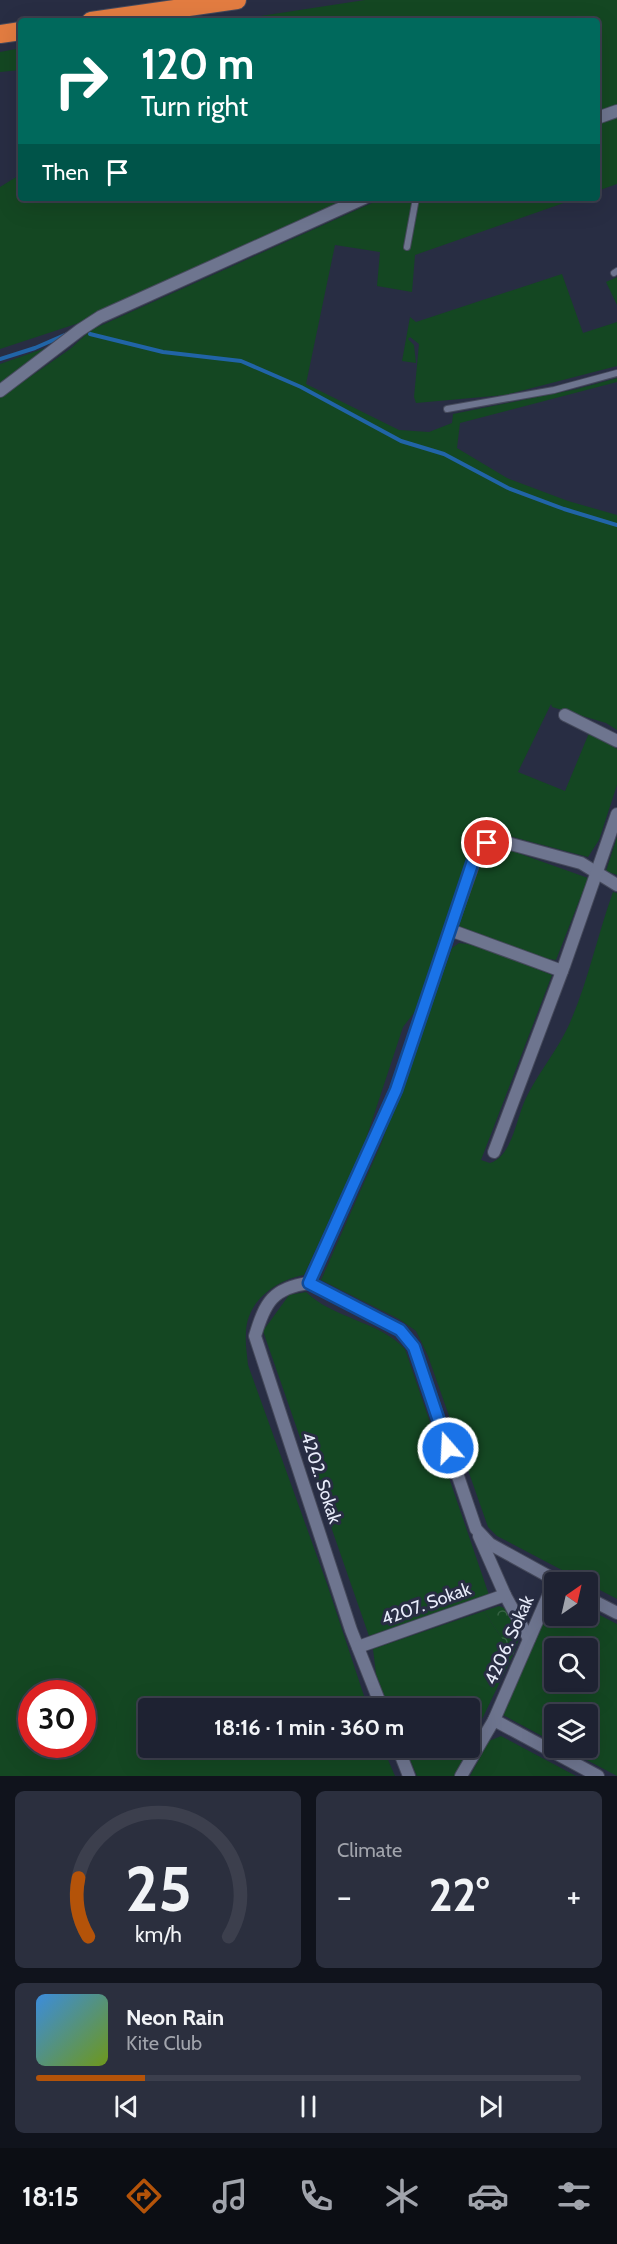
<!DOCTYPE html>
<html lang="en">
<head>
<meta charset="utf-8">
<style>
  :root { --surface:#1e2232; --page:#2b2f3e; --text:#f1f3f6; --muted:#a1a4ac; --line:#3c3f4d; --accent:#b45309 }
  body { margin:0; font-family:Cabin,sans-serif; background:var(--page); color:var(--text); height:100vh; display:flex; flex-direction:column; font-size:22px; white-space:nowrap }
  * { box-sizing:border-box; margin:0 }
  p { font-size:20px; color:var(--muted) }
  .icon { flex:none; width:33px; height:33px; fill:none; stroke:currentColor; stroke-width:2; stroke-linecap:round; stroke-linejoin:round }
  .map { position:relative; height:1776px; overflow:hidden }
  .side { display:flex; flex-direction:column; gap:15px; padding:15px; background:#10131c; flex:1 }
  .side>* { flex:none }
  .hud { position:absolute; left:18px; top:18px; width:582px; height:183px; border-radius:6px; box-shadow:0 6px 24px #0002,0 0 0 2px var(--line); background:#00695c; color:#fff; overflow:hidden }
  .needle { width:39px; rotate:34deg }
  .buttons { position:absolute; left:544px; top:1572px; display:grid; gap:12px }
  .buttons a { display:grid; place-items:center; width:54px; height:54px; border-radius:6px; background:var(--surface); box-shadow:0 6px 24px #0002,0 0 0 2px var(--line); font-size:30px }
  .speed { position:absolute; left:18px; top:1680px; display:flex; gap:12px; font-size:30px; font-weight:700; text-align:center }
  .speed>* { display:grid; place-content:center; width:78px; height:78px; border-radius:50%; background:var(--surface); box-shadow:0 6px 24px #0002,0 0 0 2px var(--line); line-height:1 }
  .speed .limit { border:9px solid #d22; background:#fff; color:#111 }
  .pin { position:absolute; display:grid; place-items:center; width:51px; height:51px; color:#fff; margin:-26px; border:3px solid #fff; border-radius:50%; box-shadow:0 2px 6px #0007 }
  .me { position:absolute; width:66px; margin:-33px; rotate:341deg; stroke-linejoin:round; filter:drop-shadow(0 0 4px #0008) }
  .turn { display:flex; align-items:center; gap:21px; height:126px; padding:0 24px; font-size:27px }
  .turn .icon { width:78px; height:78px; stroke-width:2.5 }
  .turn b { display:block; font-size:42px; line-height:51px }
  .then { display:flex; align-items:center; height:57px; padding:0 24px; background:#0003; gap:12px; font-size:22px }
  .big { font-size:45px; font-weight:700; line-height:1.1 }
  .side .widget { flex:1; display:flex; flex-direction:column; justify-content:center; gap:9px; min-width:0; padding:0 21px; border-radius:9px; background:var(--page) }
  .side .dial { align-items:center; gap:0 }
  .dial svg { height:156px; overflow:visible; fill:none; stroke:var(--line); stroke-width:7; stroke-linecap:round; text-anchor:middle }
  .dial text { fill:var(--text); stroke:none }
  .song { display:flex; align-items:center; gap:18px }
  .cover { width:72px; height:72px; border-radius:9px; background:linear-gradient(135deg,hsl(210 70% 55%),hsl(80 70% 35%)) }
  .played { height:6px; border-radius:3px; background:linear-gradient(90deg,var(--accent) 20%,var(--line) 20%) }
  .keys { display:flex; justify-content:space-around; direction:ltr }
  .heat { display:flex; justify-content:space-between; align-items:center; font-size:33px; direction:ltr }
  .side .tiles { flex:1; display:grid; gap:15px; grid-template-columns:1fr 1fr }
  .widget:last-child { grid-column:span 2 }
  .trip { position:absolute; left:138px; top:1698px; width:342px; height:60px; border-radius:6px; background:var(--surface); box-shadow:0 6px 24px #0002,0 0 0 2px var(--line); font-weight:700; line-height:60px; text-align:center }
  .dock { display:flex; height:96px; justify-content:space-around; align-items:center; background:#0c0e14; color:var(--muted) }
  .dock .icon { width:42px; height:42px }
  .dock .selected { color:var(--accent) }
  .dock b { font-size:27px; color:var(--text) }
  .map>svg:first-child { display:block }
  .green { fill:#144722; fill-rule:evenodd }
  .forest { fill:url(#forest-crowns) }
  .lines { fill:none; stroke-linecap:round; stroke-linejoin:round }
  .stream { stroke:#2164a7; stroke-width:4 }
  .lane-casing { stroke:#45495b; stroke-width:8 }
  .street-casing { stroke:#45495b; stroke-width:14 }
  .highway-casing { stroke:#45495b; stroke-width:20 }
  .lane { stroke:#6e758f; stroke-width:6 }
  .street { stroke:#6e758f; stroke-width:12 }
  .highway { stroke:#e27c41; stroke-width:18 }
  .route-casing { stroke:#114b97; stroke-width:15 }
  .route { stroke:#1a73e8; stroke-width:10 }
  .labels { text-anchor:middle; stroke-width:6; stroke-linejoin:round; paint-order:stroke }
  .street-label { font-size:18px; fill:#e8ecfa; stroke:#282d43 }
</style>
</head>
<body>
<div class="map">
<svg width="617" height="1776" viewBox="0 0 617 1776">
  <defs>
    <pattern id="forest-crowns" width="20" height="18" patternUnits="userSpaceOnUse" patternTransform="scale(1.5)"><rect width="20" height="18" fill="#144722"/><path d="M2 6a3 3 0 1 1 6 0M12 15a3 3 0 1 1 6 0" fill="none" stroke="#366243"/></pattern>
  </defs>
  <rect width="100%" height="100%" fill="#282d43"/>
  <g class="green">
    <path d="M365 0H617V107L597 114V21H228Z"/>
    <path d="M16 49 21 50V70L0 72V52Z"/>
    <path d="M617 117V184L597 191V123Z"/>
    <path d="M21 174V198H357L79 323 0 349V187Z"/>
    <path d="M383 198H578L415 255 412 292 377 286 380 252 335 245 306 384 399 430 429 432 452 423 453 414 577 389 617 378V382L460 423 457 448 507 478 568 501 617 515V730L606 723 552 707 551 704 518 772 565 791 589 733 617 749V785L599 840 588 857 505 835 476 838 417 1009 403 1027 362 1151 304 1275C276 1280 247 1301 246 1332 245 1343 247 1354 248 1365L327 1584 368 1708H148V1748H383L395 1776H0V398L70 349 91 330ZM32 1694H82V1744H32Z"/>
    <path d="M562 274 583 333 617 322V366L505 395 416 403 414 397 419 344 410 337 408 339 414 345 416 363 402 361 410 317 416 322Z"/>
    <path d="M617 277V305L606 282Z"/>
    <path d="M51 346 0 388V364Z"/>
    <path d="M617 837V875L606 871Z"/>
    <path d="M495 845 588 878 556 960 543 958 456 925 487 850Z"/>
    <path d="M613 892 617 893V1599L497 1536 488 1527 428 1356 416 1331 399 1319 321 1280 381 1144 452 948 459 943 475 945 552 975 481 1160 490 1163C514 1155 516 1115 528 1094 540 1071 557 1050 568 1027 588 983 597 936 613 892Z"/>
    <path d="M306 1292C334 1319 379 1321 405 1349L489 1595 369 1636 263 1331 289 1295Z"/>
    <path d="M555 1595V1616H588V1609L617 1624V1776L564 1748H588V1714H555V1743L503 1715ZM555 1648H588V1682H555Z"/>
    <path d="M484 1611 513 1655 470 1744V1708H389L376 1674 373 1649Z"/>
    <path d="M501 1736 576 1776H470L489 1741Z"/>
    <path d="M405 1748H468L454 1776H417Z"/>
  </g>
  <path class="forest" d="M499 1606 504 1608 520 1636 513 1655 484 1611Z"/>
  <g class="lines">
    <g class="stream">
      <path d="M90 334 163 352 241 361 301 387 401 441 444 454 508 488 564 509 617 525"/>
      <path d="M0 359 35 348 67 334"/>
    </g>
    <g class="lane-casing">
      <g id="lane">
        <path d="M407 247 416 198"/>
        <path d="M614 273 617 271"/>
        <path d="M447 409 554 390 617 373"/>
      </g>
    </g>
    <g class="street-casing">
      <g id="street">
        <path d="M597 118 617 111"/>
        <path d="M0 391 80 330 100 317 364 198"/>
        <path d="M565 715 617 741"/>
        <path d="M562 971 450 930 479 848 487 843 500 841 581 863 617 885"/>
        <path d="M494 1152 564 966 617 814"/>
        <path d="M309 1283C273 1288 265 1302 255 1336L351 1630 382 1708"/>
        <path d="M309 1283 400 1330 414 1347 476 1529 490 1544 559 1582"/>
        <path d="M309 1283 396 1090 450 930"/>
        <path d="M479 1536 505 1595 529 1639"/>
        <path d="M588 1598 617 1613"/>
        <path d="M358 1647 505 1595"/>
        <path d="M494 1720 598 1776"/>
        <path d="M398 1748 409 1776"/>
        <path d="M461 1776 494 1720 555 1580"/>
      </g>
    </g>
    <g class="highway-casing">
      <g id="highway">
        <path d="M91 21 237 0"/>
        <path d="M0 34 21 31"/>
      </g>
    </g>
    <use href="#lane" class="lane"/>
    <use href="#street" class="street"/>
    <use href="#highway" class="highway"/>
  </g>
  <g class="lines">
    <g class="route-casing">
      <path id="route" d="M448 1448 414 1347 400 1330 309 1283 396 1090 475 855 487 843"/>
    </g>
    <use href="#route" class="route"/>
  </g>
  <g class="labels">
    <g class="street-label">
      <text transform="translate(321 1478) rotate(72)" y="6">4202. Sokak</text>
      <text transform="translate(426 1604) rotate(-20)" y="6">4207. Sokak</text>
      <text transform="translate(509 1640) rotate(-66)" y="6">4206. Sokak</text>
    </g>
  </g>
</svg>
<div class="buttons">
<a><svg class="needle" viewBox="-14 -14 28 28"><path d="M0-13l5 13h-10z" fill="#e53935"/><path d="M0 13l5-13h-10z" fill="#a1a4ac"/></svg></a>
<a><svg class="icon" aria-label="search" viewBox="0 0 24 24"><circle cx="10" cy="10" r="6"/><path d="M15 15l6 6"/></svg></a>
<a><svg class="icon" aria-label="layers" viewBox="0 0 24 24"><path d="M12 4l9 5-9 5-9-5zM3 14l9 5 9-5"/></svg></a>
</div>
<div class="speed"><div class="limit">30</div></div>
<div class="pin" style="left:487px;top:843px;background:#d93025"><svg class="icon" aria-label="arrive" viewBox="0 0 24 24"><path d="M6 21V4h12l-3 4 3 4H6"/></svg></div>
<svg class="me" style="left:448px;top:1448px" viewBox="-20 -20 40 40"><circle r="17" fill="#1a73e8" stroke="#fff" stroke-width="3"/><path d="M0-11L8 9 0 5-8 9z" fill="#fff"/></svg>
<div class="trip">18:16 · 1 min · 360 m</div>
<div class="hud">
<div class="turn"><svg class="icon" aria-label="right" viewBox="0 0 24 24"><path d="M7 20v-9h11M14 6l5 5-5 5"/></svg><div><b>120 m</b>Turn right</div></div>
<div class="then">Then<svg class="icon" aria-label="arrive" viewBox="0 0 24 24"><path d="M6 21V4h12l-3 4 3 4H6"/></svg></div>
</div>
</div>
<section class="side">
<div class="tiles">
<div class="widget dial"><svg viewBox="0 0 100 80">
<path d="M14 69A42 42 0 1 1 86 69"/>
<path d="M14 69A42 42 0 0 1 9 39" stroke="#b45309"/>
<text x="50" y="56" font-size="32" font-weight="700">25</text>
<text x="50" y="72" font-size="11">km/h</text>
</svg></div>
<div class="widget"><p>Climate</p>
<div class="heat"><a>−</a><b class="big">22°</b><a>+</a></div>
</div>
<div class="widget">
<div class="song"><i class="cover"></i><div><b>Neon Rain</b><p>Kite Club</p></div></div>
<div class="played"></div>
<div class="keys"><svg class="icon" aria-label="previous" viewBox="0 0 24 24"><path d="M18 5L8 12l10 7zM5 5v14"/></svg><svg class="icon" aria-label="pause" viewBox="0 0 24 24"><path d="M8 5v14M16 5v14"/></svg><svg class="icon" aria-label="next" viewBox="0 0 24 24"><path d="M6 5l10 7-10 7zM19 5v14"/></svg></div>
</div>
</div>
</section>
<nav class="dock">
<b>18:15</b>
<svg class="icon selected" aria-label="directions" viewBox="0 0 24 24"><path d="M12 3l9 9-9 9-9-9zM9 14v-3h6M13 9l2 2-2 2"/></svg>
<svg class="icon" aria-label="music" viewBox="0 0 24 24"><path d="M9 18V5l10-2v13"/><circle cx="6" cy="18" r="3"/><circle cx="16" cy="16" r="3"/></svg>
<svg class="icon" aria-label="phone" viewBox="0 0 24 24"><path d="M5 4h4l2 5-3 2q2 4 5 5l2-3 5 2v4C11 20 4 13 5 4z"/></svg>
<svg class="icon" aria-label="climate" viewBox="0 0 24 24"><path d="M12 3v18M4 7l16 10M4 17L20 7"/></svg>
<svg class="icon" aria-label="car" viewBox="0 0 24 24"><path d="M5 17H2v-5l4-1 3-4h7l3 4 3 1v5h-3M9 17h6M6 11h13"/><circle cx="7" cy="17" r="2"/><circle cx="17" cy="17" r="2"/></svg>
<svg class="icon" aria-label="filters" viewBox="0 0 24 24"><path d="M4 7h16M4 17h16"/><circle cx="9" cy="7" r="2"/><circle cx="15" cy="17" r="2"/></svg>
</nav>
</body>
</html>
